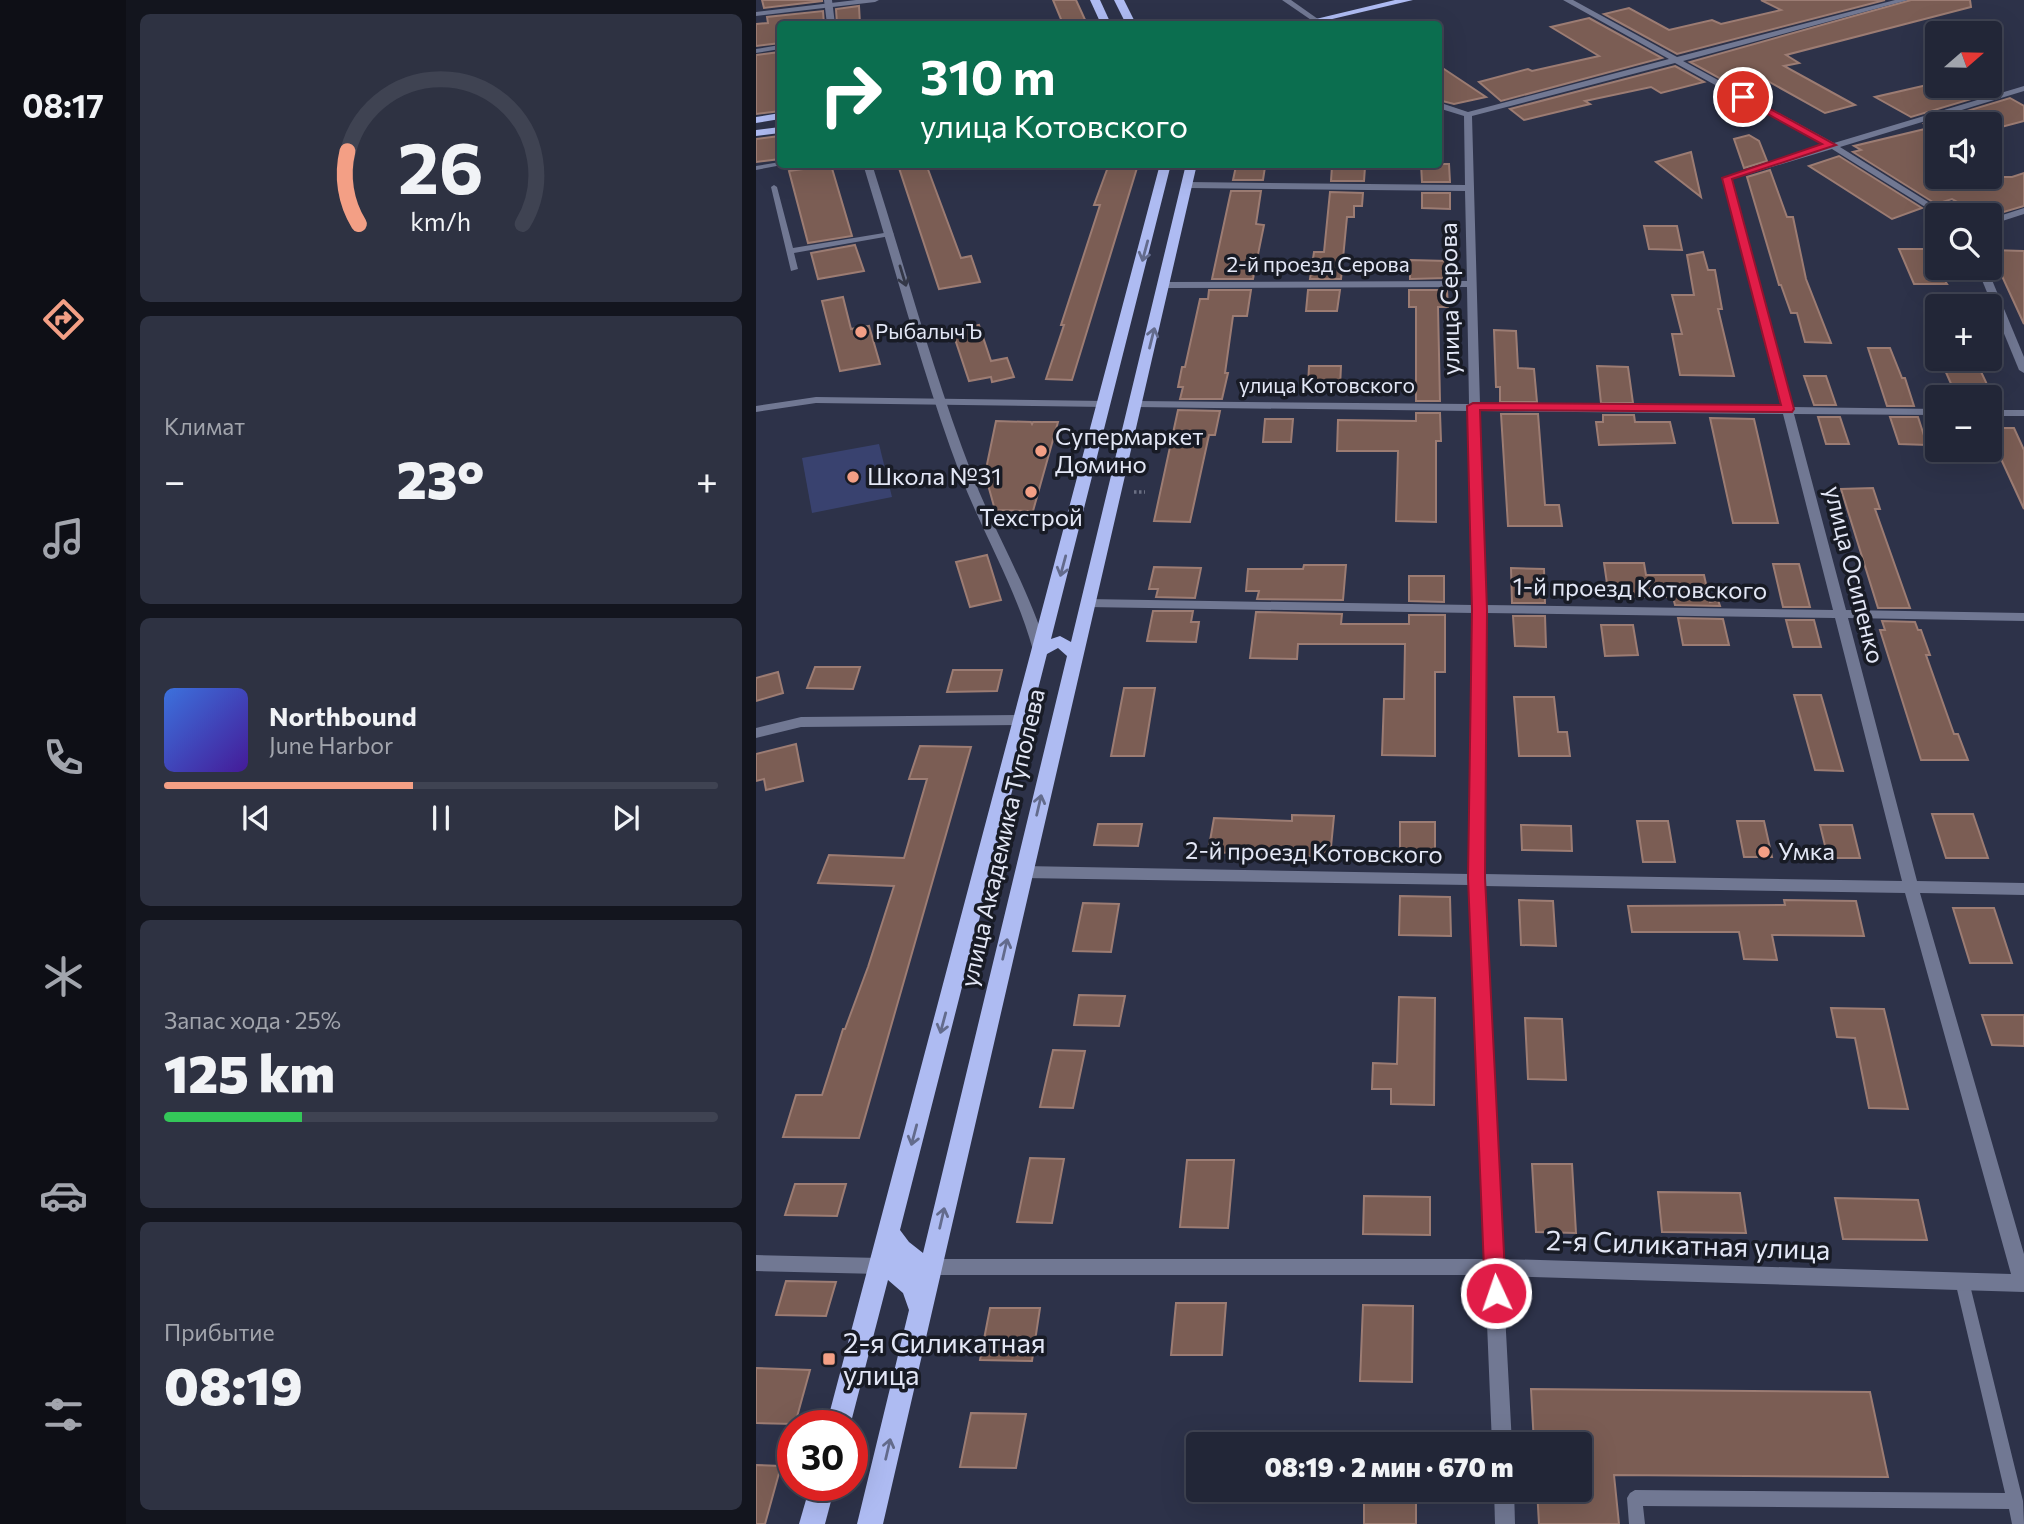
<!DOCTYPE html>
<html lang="ru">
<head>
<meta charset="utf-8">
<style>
  :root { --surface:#222637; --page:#2e3242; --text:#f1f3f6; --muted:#a2a5ad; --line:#3f4352; --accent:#f39f85 }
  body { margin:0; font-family:Commissioner,sans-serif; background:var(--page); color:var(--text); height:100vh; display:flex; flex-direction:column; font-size:26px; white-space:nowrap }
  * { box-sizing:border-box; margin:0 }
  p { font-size:23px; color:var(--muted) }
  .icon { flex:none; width:38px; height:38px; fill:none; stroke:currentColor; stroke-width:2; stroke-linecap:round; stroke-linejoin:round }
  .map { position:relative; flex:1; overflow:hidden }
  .panel { display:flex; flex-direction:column; gap:14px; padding:14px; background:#13151e; width:630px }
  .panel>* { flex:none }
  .banner { position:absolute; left:21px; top:21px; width:665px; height:147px; border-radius:7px; box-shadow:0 7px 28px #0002,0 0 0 2px var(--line); background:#0b6e4f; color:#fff; overflow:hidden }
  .needle { width:46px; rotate:70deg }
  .tools { position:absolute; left:1169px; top:21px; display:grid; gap:14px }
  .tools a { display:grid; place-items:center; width:77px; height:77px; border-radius:7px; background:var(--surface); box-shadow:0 7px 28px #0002,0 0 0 2px var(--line); font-size:35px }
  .speed { position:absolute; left:21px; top:1410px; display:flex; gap:14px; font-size:35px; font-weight:700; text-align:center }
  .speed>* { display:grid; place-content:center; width:91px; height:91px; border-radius:50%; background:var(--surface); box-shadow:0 7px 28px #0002,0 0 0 2px var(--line); line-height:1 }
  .speed .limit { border:10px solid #d22; background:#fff; color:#111 }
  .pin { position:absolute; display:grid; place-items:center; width:60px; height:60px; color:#fff; margin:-30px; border:4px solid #fff; border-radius:50%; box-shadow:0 2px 7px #0007 }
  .me { position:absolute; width:77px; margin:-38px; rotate:357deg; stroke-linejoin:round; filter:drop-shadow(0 0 5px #0008) }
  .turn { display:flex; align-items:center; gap:24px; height:147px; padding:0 28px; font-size:32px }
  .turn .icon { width:91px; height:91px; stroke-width:2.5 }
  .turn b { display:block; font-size:49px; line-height:60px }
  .big { font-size:52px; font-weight:800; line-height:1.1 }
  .panel .tile { flex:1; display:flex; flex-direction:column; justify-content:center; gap:10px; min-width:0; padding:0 24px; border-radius:10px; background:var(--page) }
  .panel .dial { align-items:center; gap:0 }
  .dial svg { height:182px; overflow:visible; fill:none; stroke:var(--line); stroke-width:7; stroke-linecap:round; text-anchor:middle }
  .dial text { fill:var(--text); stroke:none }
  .song { display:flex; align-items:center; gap:21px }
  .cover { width:84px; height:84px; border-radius:10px; background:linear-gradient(135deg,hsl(220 70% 55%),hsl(260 70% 35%)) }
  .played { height:7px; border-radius:4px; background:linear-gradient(90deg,var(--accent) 45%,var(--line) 45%) }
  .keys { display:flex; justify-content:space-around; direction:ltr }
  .heat { display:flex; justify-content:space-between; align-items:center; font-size:38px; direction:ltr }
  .charge { height:10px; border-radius:5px; background:linear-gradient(90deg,#34c759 25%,var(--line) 0) }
  .trip { position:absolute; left:430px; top:1432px; width:406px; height:70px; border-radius:7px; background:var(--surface); box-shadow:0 7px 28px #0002,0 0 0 2px var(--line); font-weight:800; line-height:70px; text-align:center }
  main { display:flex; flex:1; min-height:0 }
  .dock { display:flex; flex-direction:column; width:126px; justify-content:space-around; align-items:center; background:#0e0f16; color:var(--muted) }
  .dock .icon { width:49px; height:49px }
  .dock .on { color:var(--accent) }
  .dock b { font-size:32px; color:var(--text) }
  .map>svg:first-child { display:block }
  .green { fill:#39426f }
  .building { fill:#7b5d54; stroke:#9c7c73; stroke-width:2 }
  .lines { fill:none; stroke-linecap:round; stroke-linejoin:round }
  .path { stroke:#6a6f83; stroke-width:3.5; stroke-dasharray:2.5 2.5; stroke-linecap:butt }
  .service { fill:#717893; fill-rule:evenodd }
  .minor { fill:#717893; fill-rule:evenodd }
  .tertiary { fill:#717893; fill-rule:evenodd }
  .primary { fill:#aebbf2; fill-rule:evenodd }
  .oneway { stroke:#636b8c }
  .oneway2 { stroke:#333746 }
  .route { fill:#e11d48; stroke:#92132f; stroke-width:2 }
  .poi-dot { fill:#f39f85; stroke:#181b25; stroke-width:2.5 }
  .labels { text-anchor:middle; stroke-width:7; stroke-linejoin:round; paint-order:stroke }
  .far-street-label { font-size:21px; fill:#e3e7f6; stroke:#181b25 }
  .far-poi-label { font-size:21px; fill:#e3e7f6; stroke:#181b25; text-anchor:start }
  .street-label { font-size:24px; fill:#e3e7f6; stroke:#181b25 }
  .poi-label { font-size:24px; fill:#e3e7f6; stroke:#181b25; text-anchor:start }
  .near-street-label { font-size:28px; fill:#e3e7f6; stroke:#181b25 }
  .near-poi-label { font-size:28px; fill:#e3e7f6; stroke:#181b25; text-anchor:start }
</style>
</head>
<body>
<main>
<nav class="dock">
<b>08:17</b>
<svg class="icon on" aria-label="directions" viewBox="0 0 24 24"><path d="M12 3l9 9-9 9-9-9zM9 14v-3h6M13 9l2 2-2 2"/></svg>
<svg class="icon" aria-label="music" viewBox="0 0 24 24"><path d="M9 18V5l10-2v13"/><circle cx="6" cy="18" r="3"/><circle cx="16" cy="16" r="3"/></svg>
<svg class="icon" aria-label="phone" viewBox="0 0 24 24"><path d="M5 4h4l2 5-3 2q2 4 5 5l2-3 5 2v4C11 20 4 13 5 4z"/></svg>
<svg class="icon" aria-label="climate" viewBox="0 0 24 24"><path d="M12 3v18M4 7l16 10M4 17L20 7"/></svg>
<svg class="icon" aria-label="car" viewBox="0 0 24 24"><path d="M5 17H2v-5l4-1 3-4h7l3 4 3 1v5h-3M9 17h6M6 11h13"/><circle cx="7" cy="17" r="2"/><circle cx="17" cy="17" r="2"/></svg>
<svg class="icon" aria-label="filters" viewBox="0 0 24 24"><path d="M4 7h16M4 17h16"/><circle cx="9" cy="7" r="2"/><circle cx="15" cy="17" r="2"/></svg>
</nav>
<section class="panel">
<div class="tile dial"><svg viewBox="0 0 100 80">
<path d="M14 69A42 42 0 1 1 86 69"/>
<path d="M14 69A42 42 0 0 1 9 37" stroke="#f39f85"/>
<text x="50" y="56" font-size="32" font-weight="700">26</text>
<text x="50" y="72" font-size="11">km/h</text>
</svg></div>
<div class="tile"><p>Климат</p>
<div class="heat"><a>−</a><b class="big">23°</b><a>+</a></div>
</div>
<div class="tile">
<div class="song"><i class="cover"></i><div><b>Northbound</b><p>June Harbor</p></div></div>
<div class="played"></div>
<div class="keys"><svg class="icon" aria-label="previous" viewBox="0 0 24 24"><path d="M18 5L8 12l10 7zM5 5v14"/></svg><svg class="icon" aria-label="pause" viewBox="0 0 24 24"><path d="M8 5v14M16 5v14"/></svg><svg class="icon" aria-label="next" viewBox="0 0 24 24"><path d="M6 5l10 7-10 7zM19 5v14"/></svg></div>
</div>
<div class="tile"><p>Запас хода · 25%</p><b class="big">125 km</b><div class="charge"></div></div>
<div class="tile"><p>Прибытие</p><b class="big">08:19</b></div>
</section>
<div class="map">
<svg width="1268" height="1524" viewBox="0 0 1268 1524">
  <rect width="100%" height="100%" fill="#2d3249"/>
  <path class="green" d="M123 444 136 497 56 513 46 458Z"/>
  <g class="building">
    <path d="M6 0H66V1L8 8Z"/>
    <path d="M297 0H320L331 24H307Z"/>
    <path d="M1005 0H1129L921 54 848 14 873 8 913 30 956 20 965 24 1025 10Z"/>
    <path d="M1155 0H1214L1215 7 1030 55 1043 63 1028 66 1099 105 1069 113 992 70 963 78 934 62Z"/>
    <path d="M103 6 104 24H81L80 9Z"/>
    <path d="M67 11 68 24H24V43L0 46V24L12 23 11 17Z"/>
    <path d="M833 18 906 58 745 101 723 82 772 69 776 71 843 56 795 27Z"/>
    <path d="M24 52V111L0 114V55Z"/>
    <path d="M682 65 730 97 698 104 682 100Z"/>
    <path d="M919 66 948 82 905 93 895 87 829 101 834 104 768 120 754 109Z"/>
    <path d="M1171 85 1232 86 1242 91 1155 117 1119 97Z"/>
    <path d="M1254 98 1268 106V121L1234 130V124H1181V177H1256L1268 173V206L1241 214 1230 207 1218 211 1196 199 1180 204 1097 152 1105 150 1098 146 1173 128 1168 124Z"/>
    <path d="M993 135 1003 141 1011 161 988 168 978 139Z"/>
    <path d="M24 136V159L0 162V139Z"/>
    <path d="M935 152 945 197 900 162Z"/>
    <path d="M1083 156 1166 208 1136 219 1053 166Z"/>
    <path d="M170 164 205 258 215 256 224 282 183 289 143 168Z"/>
    <path d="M665 164H693L694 182H666Z"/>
    <path d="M75 165 96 236 52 243 33 171Z"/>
    <path d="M480 166 509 167 507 180H477Z"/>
    <path d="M576 166 609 167 608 181H575Z"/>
    <path d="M352 167 381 168 316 380 290 379 308 325H305L344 205H338Z"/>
    <path d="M1014 170 1031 217H1037L1050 279 1075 343 1049 342 1041 313H1035L1025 285H1023L991 177Z"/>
    <path d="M475 191H505L500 224 508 225 497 279H456Z"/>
    <path d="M574 192 607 193 606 206H598V217H591L585 279H554L558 252H568Z"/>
    <path d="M666 193H694V209L666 208Z"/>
    <path d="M888 226H921L926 250 893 249Z"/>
    <path d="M99 245 108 271 62 279 55 253Z"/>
    <path d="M1143 249H1181V268L1191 284H1158Z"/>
    <path d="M1234 250 1268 251V324Z"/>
    <path d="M947 252 952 270H959L966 309H962L978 376 924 375 916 334H926L916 295H938L931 255Z"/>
    <path d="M654 260 691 261V278L654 279Z"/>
    <path d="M453 290H495L491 316H477L469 373H472L466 399H424L427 387H422L426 367H429L444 299H452Z"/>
    <path d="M552 290H584L581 311H550Z"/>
    <path d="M653 290H691L692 307H682L684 401H660V307H653Z"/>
    <path d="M87 297 95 329 113 326 124 364 84 371 66 301Z"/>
    <path d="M223 325 235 361 251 358 258 377 236 382 235 377 213 381 196 330Z"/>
    <path d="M738 330 760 331 762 368 778 369 781 402H744V387H740Z"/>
    <path d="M1112 348H1134L1146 378H1149L1158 406H1131Z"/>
    <path d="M1184 359H1219L1236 395H1200Z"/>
    <path d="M553 366H585L584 387H552Z"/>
    <path d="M841 366 872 367 877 403H845Z"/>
    <path d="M1048 376H1070L1080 405H1058Z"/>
    <path d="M422 410 464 411 459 435H453L434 522 398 521Z"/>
    <path d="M660 413H684L685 441H680V522L640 521 642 451H581L582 420 660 421Z"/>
    <path d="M745 414H782L789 505H803L806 526H752Z"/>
    <path d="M847 415H878L879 422H914L919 443 843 445 840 422H847Z"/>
    <path d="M1062 417H1084L1093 444H1070Z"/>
    <path d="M1134 417H1162L1171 445 1143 444Z"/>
    <path d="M954 418 998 419 1022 523H977Z"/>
    <path d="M509 419H537L535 442H507Z"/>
    <path d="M240 421 275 422 276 424 277 422H302L277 511 239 510 229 474Z"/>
    <path d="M1234 428H1258L1268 450V509L1234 435Z"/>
    <path d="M1117 488 1124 509H1119L1154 608H1122L1085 489Z"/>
    <path d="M231 555 245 600 214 607 200 562Z"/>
    <path d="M848 563H888L890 575H948L954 602 962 600 964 606 919 605 917 597H853Z"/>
    <path d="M1017 564H1043L1054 607H1027Z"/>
    <path d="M548 565H590L587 600 501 599 503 591H490L492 569H547Z"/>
    <path d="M398 567 445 568 439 598 400 597 402 589H393Z"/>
    <path d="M755 568 788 569 789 603H756Z"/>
    <path d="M653 576H688V602L653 601Z"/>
    <path d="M397 611H437L435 622H443L440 642 391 641Z"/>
    <path d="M500 612 586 614 585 624H653V615H689V672H679V756L626 755 628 699H648L649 644H542L541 659 494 658Z"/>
    <path d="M757 616H789L790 647 759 646Z"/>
    <path d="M922 618 967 619 973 645H927Z"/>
    <path d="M1030 620H1058L1065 647H1037Z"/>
    <path d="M1126 621 1159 622 1162 630H1165L1174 655H1170L1198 734H1202L1212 760H1165L1124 630H1129Z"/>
    <path d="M845 625H877L882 655 849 656Z"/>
    <path d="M59 667H104L97 689 51 688Z"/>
    <path d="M197 670H246L241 691 191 692Z"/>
    <path d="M22 672 27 693 0 701V678Z"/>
    <path d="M368 688H399L388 756H355Z"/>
    <path d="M1038 695H1065L1087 771 1059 770Z"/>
    <path d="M758 697H798L802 732H811L814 756H763Z"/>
    <path d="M40 744 47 781 10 790 8 779 0 781V754Z"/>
    <path d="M164 746 215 747 103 1138 27 1137 40 1095H66L87 1029H89L112 967 138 886 62 883 73 855 148 858 171 779H153Z"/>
    <path d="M1176 814H1217L1232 858H1190Z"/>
    <path d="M536 815 578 816 574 857 452 852 458 818 536 821Z"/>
    <path d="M881 821H912L919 862H887Z"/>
    <path d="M981 821H1008L1016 857H988Z"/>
    <rect x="644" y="822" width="35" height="31"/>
    <path d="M342 824H386L382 846 338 845Z"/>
    <path d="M765 825 815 826 816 851 766 850Z"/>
    <path d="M1064 825H1096L1104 858H1072Z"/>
    <path d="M644 896 694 897 695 936 643 935Z"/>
    <path d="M763 900 797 901 800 946 765 945Z"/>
    <path d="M1028 900 1100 901 1108 936 1016 935 1021 960 988 959 983 932H876L872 906 1029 905Z"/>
    <path d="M327 903 363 904 355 952 317 951Z"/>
    <path d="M1197 908H1238L1256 963H1214Z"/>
    <path d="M323 995 369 996 363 1026 318 1025Z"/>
    <path d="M643 997 679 998 678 1105 635 1104V1089H616L617 1063 641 1064Z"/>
    <path d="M1075 1008 1128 1009 1152 1109 1113 1108 1099 1038 1081 1037Z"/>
    <path d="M1226 1015H1268V1046L1236 1045Z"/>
    <path d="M769 1018 806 1019 810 1080 772 1079Z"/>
    <path d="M297 1050 329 1051 317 1108 284 1107Z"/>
    <path d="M274 1158 308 1159 296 1223 261 1222Z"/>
    <path d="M431 1160H478L472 1228 424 1227Z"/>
    <path d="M776 1164H816L820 1233 780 1232Z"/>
    <path d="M39 1184H90L81 1216 29 1215Z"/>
    <path d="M902 1192 984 1193 990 1233 906 1232Z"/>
    <path d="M608 1196 674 1197V1235L607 1234Z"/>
    <path d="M1079 1198 1162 1200 1171 1240 1087 1239Z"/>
    <path d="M30 1281 80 1282 70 1316 20 1315Z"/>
    <path d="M420 1303H470L466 1355H415Z"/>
    <path d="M607 1305 657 1306 656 1382 604 1381Z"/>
    <path d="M234 1308H284L276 1361 224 1360Z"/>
    <path d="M0 1368 54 1370 39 1424 0 1423Z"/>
    <path d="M775 1389 1114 1392 1132 1477 858 1475 863 1524H783L781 1489H824V1444H778Z"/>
    <path d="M215 1413 270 1414 260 1468 204 1467Z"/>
    <path d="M0 1465 25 1466 9 1524H0Z"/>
    <rect x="608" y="1489" width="52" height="35"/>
  </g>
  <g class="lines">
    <path class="path" d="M378 492H389"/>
    <g class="service">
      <path d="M24 162 26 165 0 170V166Z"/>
      <path d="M18 185 21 187 37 248 134 232 138 234 134 236 38 253 42 269 35 271 15 187Z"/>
      <path d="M1206 1275 1211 1276 1213 1281 1267 1501 1268 1524H1256L1253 1509 887 1506 889 1524H873L871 1498 874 1493 879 1490 1249 1493 1199 1281 1201 1276Z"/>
    </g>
    <g class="minor">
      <path d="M100 0H123L119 2 0 16V12Z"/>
      <path d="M526 0H535L569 24H561Z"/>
      <path d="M807 0H817L921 57 1139 0H1152L927 61 1078 143 1268 86V91L1084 147 1193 215H1182L1076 149 976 179 1036 407 1181 409V415L1038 414 1090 610 1268 613V621L1092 618 1161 881 1268 883V895L1164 893 1268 1254V1292L747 1276 756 1444H736L729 1275H175L169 1273 166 1267 169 1261 175 1259H728L713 885 267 878 262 876 260 872 262 868 267 866 713 874 717 613 331 607 325 603 331 599 717 605 713 411 380 407 375 404 380 401 713 404 711 287 409 288 404 285 409 282 711 281 709 191 433 188 428 185 433 182 709 185 708 116 682 108V102L712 112 913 59ZM919 63 1069 145 966 178 1025 407 724 404 716 116ZM724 411 1027 414 1077 610 729 605ZM729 613 1079 618 1146 881 728 874ZM728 886 1149 893 1255 1274 747 1259Z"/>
      <path d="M24 45V49L0 53V49Z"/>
      <path d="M1268 208V214L1234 225V219Z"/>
      <path d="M1221 268H1231L1268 357V373L1263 370Z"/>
      <path d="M60 397 349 401 354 404 349 407 60 403 0 412V406Z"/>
      <rect x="1234" y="410" width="34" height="6"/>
      <path d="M267 715 274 720 267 725 45 727 0 738V728L45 717Z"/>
      <path d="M0 1255 124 1258 130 1260 133 1266 130 1272 124 1274 0 1271Z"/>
      <path d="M738 1489H758L759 1524H739Z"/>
    </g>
    <g class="tertiary">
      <path d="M68 0H76L79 24H71Z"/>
      <path d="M107 164H116C149 267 177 373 216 474 239 534 273 588 291 650L289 653 284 654 277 650C260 588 227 534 204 474 166 373 139 267 107 164Z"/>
    </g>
    <g class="primary">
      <path d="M334 0H344L355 24H345Z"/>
      <path d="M358 0H368L380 24H370Z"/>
      <path d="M639 0H657L555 24H539Z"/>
      <path d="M24 113V119L0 123V117Z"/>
      <path d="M24 127V133L0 136V130Z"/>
      <path d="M404 164H415L295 639 304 636 315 642 430 164H441L127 1524H101L153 1310 147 1293 132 1280 94 1426H70ZM302 648 311 656 167 1253 153 1242 144 1230 291 654Z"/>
      <path d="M54 1486H79L69 1524H43Z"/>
    </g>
  </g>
  <defs><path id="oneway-shaft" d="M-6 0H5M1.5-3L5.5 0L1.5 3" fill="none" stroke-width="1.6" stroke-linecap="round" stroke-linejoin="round" transform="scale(1.75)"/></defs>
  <g class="oneway">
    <use href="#oneway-shaft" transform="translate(389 251) rotate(105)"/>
    <use href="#oneway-shaft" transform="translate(396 338) rotate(-76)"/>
    <use href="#oneway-shaft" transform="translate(307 566) rotate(105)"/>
    <use href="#oneway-shaft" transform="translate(283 805) rotate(-77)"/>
    <use href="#oneway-shaft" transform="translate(249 949) rotate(-77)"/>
    <use href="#oneway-shaft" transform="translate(187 1023) rotate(105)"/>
    <use href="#oneway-shaft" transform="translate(158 1135) rotate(105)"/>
    <use href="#oneway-shaft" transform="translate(186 1218) rotate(-77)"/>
    <use href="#oneway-shaft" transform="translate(132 1449) rotate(-77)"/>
  </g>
  <use class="oneway2" href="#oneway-shaft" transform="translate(147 276) rotate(73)"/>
  <path class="route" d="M987 94 1080 145 976 179 1038 409 1036 412 724 410 731 610 729 878 750 1293 747 1299 740 1302 732 1299 729 1293 712 878 716 610 711 406 717 403 1025 405 966 178 1066 144 984 99 982 97Z"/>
  <g class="poi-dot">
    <circle cx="105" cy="332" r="7"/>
    <circle cx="285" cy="451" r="7"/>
    <circle cx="97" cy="477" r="7"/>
    <circle cx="275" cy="492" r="7"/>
    <circle cx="1008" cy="852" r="7"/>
    <rect x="66" y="1352" width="14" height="14" rx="3.5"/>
  </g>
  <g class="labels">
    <g class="far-street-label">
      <text x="562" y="272">2-й проезд Серова</text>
      <text x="571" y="393">улица Котовского</text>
    </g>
    <g class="far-poi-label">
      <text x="119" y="339">РыбалычЪ</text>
    </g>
    <g class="street-label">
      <text transform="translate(694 299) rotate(-91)" y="8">улица Серова</text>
      <text transform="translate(1098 575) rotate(76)" y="8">улица Осипенко</text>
      <text transform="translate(884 589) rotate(1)" y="8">1-й проезд Котовского</text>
      <text transform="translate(247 838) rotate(-77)" y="8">улица Академика Туполева</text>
      <text transform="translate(558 853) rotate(1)" y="8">2-й проезд Котовского</text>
    </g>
    <g class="poi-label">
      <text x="299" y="445">Супермаркет<tspan x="299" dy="28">Домино</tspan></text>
      <text x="111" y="485">Школа №31</text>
      <text x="275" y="526" text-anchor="middle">Техстрой</text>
      <text x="1022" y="860">Умка</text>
    </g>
    <g class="near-street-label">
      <text transform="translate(932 1245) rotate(2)" y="10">2-я Силикатная улица</text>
    </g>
    <g class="near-poi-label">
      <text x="87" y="1353">2-я Силикатная<tspan x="87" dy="32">улица</tspan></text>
    </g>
  </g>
</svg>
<div class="tools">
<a><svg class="needle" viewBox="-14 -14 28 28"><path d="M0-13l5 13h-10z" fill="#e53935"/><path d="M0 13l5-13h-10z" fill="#a2a5ad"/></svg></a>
<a><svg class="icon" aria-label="sound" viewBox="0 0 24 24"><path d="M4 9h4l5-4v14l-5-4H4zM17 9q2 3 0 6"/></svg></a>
<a><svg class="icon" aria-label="search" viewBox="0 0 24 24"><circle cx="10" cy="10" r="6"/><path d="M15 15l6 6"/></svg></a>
<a>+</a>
<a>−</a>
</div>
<div class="speed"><div class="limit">30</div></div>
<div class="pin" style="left:987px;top:97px;background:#d93025"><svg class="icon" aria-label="arrive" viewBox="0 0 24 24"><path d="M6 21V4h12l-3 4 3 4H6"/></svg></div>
<svg class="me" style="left:740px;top:1293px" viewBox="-20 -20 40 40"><circle r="17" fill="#e11d48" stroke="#fff" stroke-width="3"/><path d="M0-11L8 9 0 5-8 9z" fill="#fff"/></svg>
<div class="trip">08:19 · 2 мин · 670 m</div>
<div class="banner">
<div class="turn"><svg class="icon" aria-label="right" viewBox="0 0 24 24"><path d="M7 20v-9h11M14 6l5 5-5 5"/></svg><div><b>310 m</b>улица Котовского</div></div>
</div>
</div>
</main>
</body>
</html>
